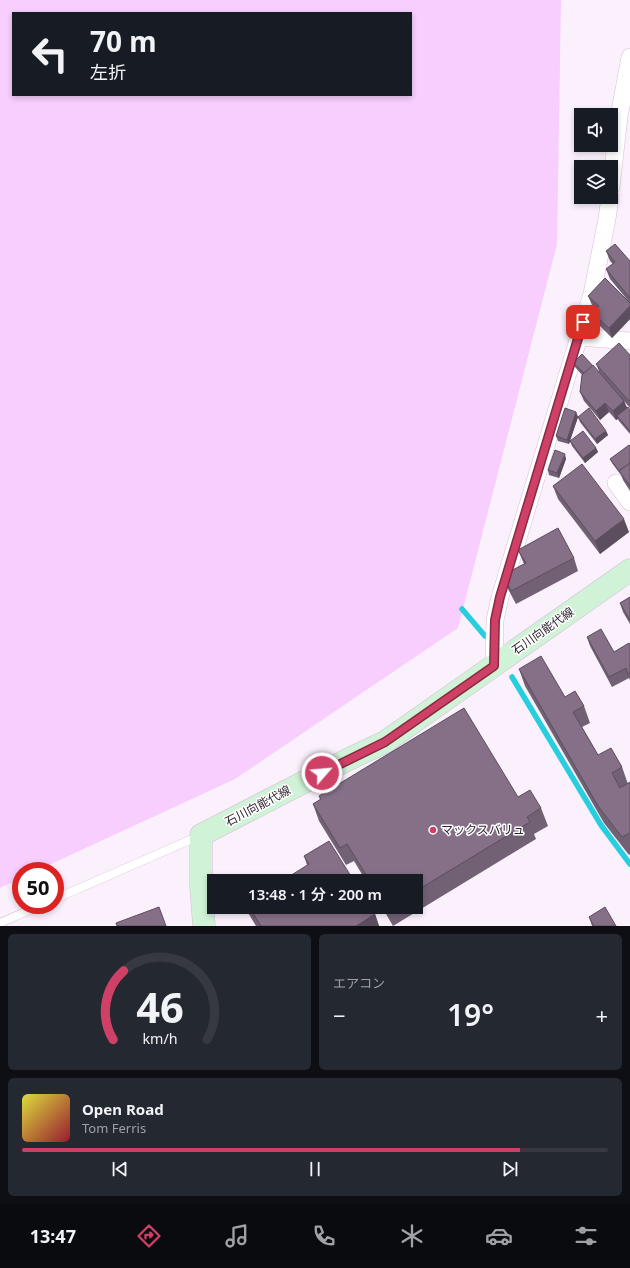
<!DOCTYPE html>
<html lang="ja">
<head>
<meta charset="utf-8">
<style>
  :root { --surface:#171b24; --page:#242831; --text:#f1f3f6; --muted:#9ea1a6; --line:#363941; --accent:#cf4067 }
  body { margin:0; font-family:"Noto Sans","Noto Sans JP",sans-serif; background:var(--page); color:var(--text); height:100vh; display:flex; flex-direction:column; font-size:15px; white-space:nowrap }
  * { box-sizing:border-box; margin:0 }
  p { font-size:13px; color:var(--muted) }
  .icon { flex:none; width:22px; height:22px; fill:none; stroke:currentColor; stroke-width:2; stroke-linecap:round; stroke-linejoin:round }
  .map { position:relative; height:926px; overflow:hidden }
  .sheet { display:flex; flex-direction:column; gap:8px; padding:8px; background:#0d0f14; flex:1 }
  .sheet>* { flex:none }
  .top-card { position:absolute; left:12px; top:12px; width:400px; height:84px; border-radius:0px; box-shadow:0 2px 6px #0003; background:#171b24; color:var(--text); overflow:hidden }
  .tools { position:absolute; left:574px; top:108px; display:grid; gap:8px }
  .tools a { display:grid; place-items:center; width:44px; height:44px; border-radius:0px; background:var(--surface); box-shadow:0 2px 6px #0003; font-size:20px }
  .speed { position:absolute; left:12px; top:862px; display:flex; gap:8px; font-size:20px; font-weight:700; text-align:center }
  .speed>* { display:grid; place-content:center; width:52px; height:52px; border-radius:50%; background:var(--surface); box-shadow:0 2px 6px #0003; line-height:1 }
  .speed .limit { border:6px solid #d22; background:#fff; color:#111 }
  .pin { position:absolute; display:grid; place-items:center; width:34px; height:34px; color:#fff; margin:-17px; border-radius:8px; box-shadow:0 2px 6px #0006 }
  .me { position:absolute; width:44px; margin:-22px; rotate:63deg; stroke-linejoin:round; filter:drop-shadow(0 0 3px #0008) }
  .turn { display:flex; align-items:center; gap:14px; height:84px; padding:0 12px; font-size:18px }
  .turn .icon { width:52px; height:52px; stroke-width:2.5 }
  .turn b { display:block; font-size:28px; line-height:34px }
  .big { font-size:30px; font-weight:600; line-height:1.1 }
  .sheet .tile { flex:1; display:flex; flex-direction:column; justify-content:center; gap:6px; min-width:0; padding:0 14px; border-radius:6px; background:var(--page) }
  .sheet .dial { align-items:center; gap:0 }
  .dial svg { height:104px; overflow:visible; fill:none; stroke:var(--line); stroke-width:7; stroke-linecap:round; text-anchor:middle }
  .dial text { fill:var(--text); stroke:none }
  .song { display:flex; align-items:center; gap:12px }
  .cover { width:48px; height:48px; border-radius:6px; background:linear-gradient(135deg,hsl(60 70% 55%),hsl(350 70% 35%)) }
  .played { height:4px; border-radius:2px; background:linear-gradient(90deg,var(--accent) 85%,var(--line) 85%) }
  .keys { display:flex; justify-content:space-around; direction:ltr }
  .heat { display:flex; justify-content:space-between; align-items:center; font-size:22px; direction:ltr }
  .sheet .tiles { flex:1; display:grid; gap:8px; grid-template-columns:1fr 1fr }
  .tile:last-child { grid-column:span 2 }
  .trip { position:absolute; left:207px; top:874px; width:216px; height:40px; border-radius:0px; background:var(--surface); box-shadow:0 2px 6px #0003; font-weight:600; line-height:40px; text-align:center }
  .tabs { display:flex; height:64px; justify-content:space-around; align-items:center; background:#090b0e; color:var(--muted) }
  .tabs .icon { width:28px; height:28px }
  .tabs .on { color:var(--accent) }
  .tabs b { font-size:18px; color:var(--text) }
  .map>svg:first-child { display:block }
  .green { fill:#f7cefe; fill-rule:evenodd }
  .lines { fill:none; stroke-linecap:round; stroke-linejoin:round }
  .stream { stroke:#26cedf; stroke-width:5.5 }
  .service-casing { stroke:#d4bed7; stroke-width:9 }
  .minor-casing { stroke:#d4bed7; stroke-width:18 }
  .secondary-casing { stroke:#d4bed7; stroke-width:23 }
  .service { stroke:#fff; stroke-width:8 }
  .minor { stroke:#fff; stroke-width:17 }
  .secondary { stroke:#d0f2d7; stroke-width:22 }
  .wall { fill:#726075 }
  .shaded-wall { fill:#5d4e5f }
  .building { fill:#857088; stroke:#5d4e5f }
  .route-casing { stroke:#872a43; stroke-width:10 }
  .route { stroke:#cf4067; stroke-width:7 }
  .poi-dot { fill:#cf4067; stroke:#fff; stroke-width:1.5 }
  .labels { text-anchor:middle; stroke-width:3; stroke-linejoin:round; paint-order:stroke }
  .street-label { font-size:12px; fill:#2d252e; stroke:#fff }
  .poi-label { font-size:12px; fill:#2d252e; stroke:#fff; text-anchor:start }
</style>
</head>
<body>
<div class="map">
<svg width="630" height="926" viewBox="0 0 630 926">
  <rect width="100%" height="100%" fill="#faf1fc"/>
  <path class="green" d="M0 0H561L557 244 458 628 235 779 36 871H21V878L0 888ZM13 13H411V95H13Z"/>
  <g class="lines">
    <g class="stream">
      <path d="M462 609 485 636"/>
      <path d="M512 677 601 825 630 864"/>
    </g>
    <g class="service-casing">
      <g id="service">
        <path d="M55 899 199 836"/>
        <path d="M0 923 41 905"/>
      </g>
    </g>
    <g class="minor-casing">
      <g id="minor">
        <path d="M611 187 619 117 630 57"/>
        <path d="M579 337 630 341"/>
        <path d="M616 483 630 502"/>
        <path d="M494 666 495 620 500 597 592 294 607 219 610 197"/>
      </g>
    </g>
    <g class="secondary-casing">
      <path id="secondary" d="M204 926 201 887V835L347 760 385 742 630 570"/>
    </g>
    <use href="#service" class="service"/>
    <use href="#minor" class="minor"/>
    <use href="#secondary" class="secondary"/>
  </g>
  <g class="wall">
    <path d="M606 251 630 261V303L610 279 606 269 613 264 610 261Z"/>
    <path d="M588 296 630 303V319L612 338 596 322 592 313 596 309 592 305Z"/>
    <path d="M630 355V408L624 401 627 408 630 410V434L619 421 618 419 616 420 609 412 600 420 584 401 580 392 582 375 575 367 573 363 599 371 596 364Z"/>
    <path d="M576 412 578 417 570 440 596 448 598 452 585 463 572 446 570 441 569 444 558 441 556 436Z"/>
    <path d="M578 417 606 431 608 435 597 444 580 422Z"/>
    <path d="M630 446V491L623 480 621 475 612 463 610 459Z"/>
    <path d="M566 459 559 478 549 475 548 470Z"/>
    <path d="M553 486 629 532 600 554 558 499Z"/>
    <path d="M518 550 574 558 578 571 516 604 508 589 503 575 524 564Z"/>
    <path d="M630 597V624L623 612 620 603Z"/>
    <path d="M587 637 614 652 630 645V680L629 678 612 687 590 646Z"/>
    <path d="M519 669 565 697 584 706 590 723 582 727 598 755 622 767 628 784 630 782V854L629 855 604 823 525 686Z"/>
    <path d="M319 796 518 797 541 808 548 826 534 834 536 839 393 926 382 907H416V881H366L354 861 346 865 319 821 313 804 320 800Z"/>
    <path d="M304 856 354 881 307 865Z"/>
    <path d="M246 907 375 914 379 926H256L247 911Z"/>
    <path d="M589 917 616 926H592Z"/>
  </g>
  <g class="shaded-wall">
    <path d="M630 306V319L612 338 609 328Z"/>
    <path d="M624 401 628 410 617 416 618 419 616 420 613 411Z"/>
    <path d="M605 403 609 412 600 420 596 411Z"/>
    <path d="M576 412 578 417 569 444 567 440Z"/>
    <path d="M606 431 608 435 597 444 595 439Z"/>
    <path d="M596 448 598 452 585 463 583 458Z"/>
    <path d="M565 454 566 459 559 478 557 473Z"/>
    <path d="M624 519 629 532 600 554 595 541Z"/>
    <path d="M375 914 379 926H356Z"/>
  </g>
  <g class="building">
    <path d="M615 244 630 261V298L606 269 615 262 606 251Z"/>
    <path d="M605 278 630 303V306L609 328 592 313 599 306 588 296Z"/>
    <path d="M619 343 630 355V401H629L596 364Z"/>
    <path d="M582 354 593 366 584 373 573 363Z"/>
    <path d="M593 365 624 401 613 411 605 403 596 411 580 392 582 375Z"/>
    <path d="M628 407 630 410V431L617 416Z"/>
    <path d="M565 408 576 412 567 440 556 436Z"/>
    <path d="M589 408 606 431 595 439 578 417Z"/>
    <path d="M583 431 596 448 583 458 570 441Z"/>
    <path d="M629 445 630 446V463L619 471 610 459Z"/>
    <path d="M555 450 565 454 557 473 548 470Z"/>
    <path d="M630 463V486L619 471Z"/>
    <path d="M582 464 624 519 595 541 553 486Z"/>
    <path d="M558 528 574 558 511 591 503 575 526 563 518 550Z"/>
    <path d="M630 597V620L620 603Z"/>
    <path d="M601 629 614 652 629 643 630 645V673L628 674 626 668 609 677 587 637Z"/>
    <path d="M541 656 565 697 575 691 584 706 573 712 598 755 611 748 622 767 612 773 620 788 630 782V833L622 837 598 806 519 669Z"/>
    <path d="M464 708 518 797 530 790 541 808 527 817 530 822 416 891V881H370L347 844 340 848 313 804 321 799 319 796Z"/>
    <path d="M329 841 354 881H282L309 864 304 856Z"/>
    <path d="M270 875 274 881H261Z"/>
    <path d="M159 907 166 926H117L116 923Z"/>
    <path d="M249 907H370L375 914 356 926H261Z"/>
    <path d="M605 907 616 926H594L589 917Z"/>
  </g>
  <g class="lines">
    <g class="route-casing">
      <path id="route" d="M322 773 385 742 494 666 495 620 500 597 583 322"/>
    </g>
    <use href="#route" class="route"/>
  </g>
  <circle class="poi-dot" cx="433" cy="830" r="4"/>
  <g class="labels">
    <g class="street-label">
      <text transform="translate(543 631) rotate(-35)" y="4">石川向能代線</text>
      <text transform="translate(258 806) rotate(-28)" y="4">石川向能代線</text>
    </g>
    <g class="poi-label">
      <text x="441" y="834">マックスバリュ</text>
    </g>
  </g>
</svg>
<div class="tools">
<a><svg class="icon" aria-label="sound" viewBox="0 0 24 24"><path d="M4 9h4l5-4v14l-5-4H4zM17 9q2 3 0 6"/></svg></a>
<a><svg class="icon" aria-label="layers" viewBox="0 0 24 24"><path d="M12 4l9 5-9 5-9-5zM3 14l9 5 9-5"/></svg></a>
</div>
<div class="speed"><div class="limit">50</div></div>
<div class="pin" style="left:583px;top:322px;background:#d93025"><svg class="icon" aria-label="arrive" viewBox="0 0 24 24"><path d="M6 21V4h12l-3 4 3 4H6"/></svg></div>
<svg class="me" style="left:322px;top:773px" viewBox="-20 -20 40 40"><circle r="17" fill="#cf4067" stroke="#fff" stroke-width="3"/><path d="M0-11L8 9 0 5-8 9z" fill="#fff"/></svg>
<div class="trip">13:48 · 1 分 · 200 m</div>
<div class="top-card">
<div class="turn"><svg class="icon" aria-label="left" viewBox="0 0 24 24"><path d="M17 20v-9H6M10 6l-5 5 5 5"/></svg><div><b>70 m</b>左折</div></div>
</div>
</div>
<section class="sheet">
<div class="tiles">
<div class="tile dial"><svg viewBox="0 0 100 80">
<path d="M14 69A42 42 0 1 1 86 69"/>
<path d="M14 69A42 42 0 0 1 22 16" stroke="#cf4067"/>
<text x="50" y="56" font-size="32" font-weight="700">46</text>
<text x="50" y="72" font-size="11">km/h</text>
</svg></div>
<div class="tile"><p>エアコン</p>
<div class="heat"><a>−</a><b class="big">19°</b><a>+</a></div>
</div>
<div class="tile">
<div class="song"><i class="cover"></i><div><b>Open Road</b><p>Tom Ferris</p></div></div>
<div class="played"></div>
<div class="keys"><svg class="icon" aria-label="previous" viewBox="0 0 24 24"><path d="M18 5L8 12l10 7zM5 5v14"/></svg><svg class="icon" aria-label="pause" viewBox="0 0 24 24"><path d="M8 5v14M16 5v14"/></svg><svg class="icon" aria-label="next" viewBox="0 0 24 24"><path d="M6 5l10 7-10 7zM19 5v14"/></svg></div>
</div>
</div>
</section>
<nav class="tabs">
<b>13:47</b>
<svg class="icon on" aria-label="directions" viewBox="0 0 24 24"><path d="M12 3l9 9-9 9-9-9zM9 14v-3h6M13 9l2 2-2 2"/></svg>
<svg class="icon" aria-label="music" viewBox="0 0 24 24"><path d="M9 18V5l10-2v13"/><circle cx="6" cy="18" r="3"/><circle cx="16" cy="16" r="3"/></svg>
<svg class="icon" aria-label="phone" viewBox="0 0 24 24"><path d="M5 4h4l2 5-3 2q2 4 5 5l2-3 5 2v4C11 20 4 13 5 4z"/></svg>
<svg class="icon" aria-label="climate" viewBox="0 0 24 24"><path d="M12 3v18M4 7l16 10M4 17L20 7"/></svg>
<svg class="icon" aria-label="car" viewBox="0 0 24 24"><path d="M5 17H2v-5l4-1 3-4h7l3 4 3 1v5h-3M9 17h6M6 11h13"/><circle cx="7" cy="17" r="2"/><circle cx="17" cy="17" r="2"/></svg>
<svg class="icon" aria-label="filters" viewBox="0 0 24 24"><path d="M4 7h16M4 17h16"/><circle cx="9" cy="7" r="2"/><circle cx="15" cy="17" r="2"/></svg>
</nav>
</body>
</html>
